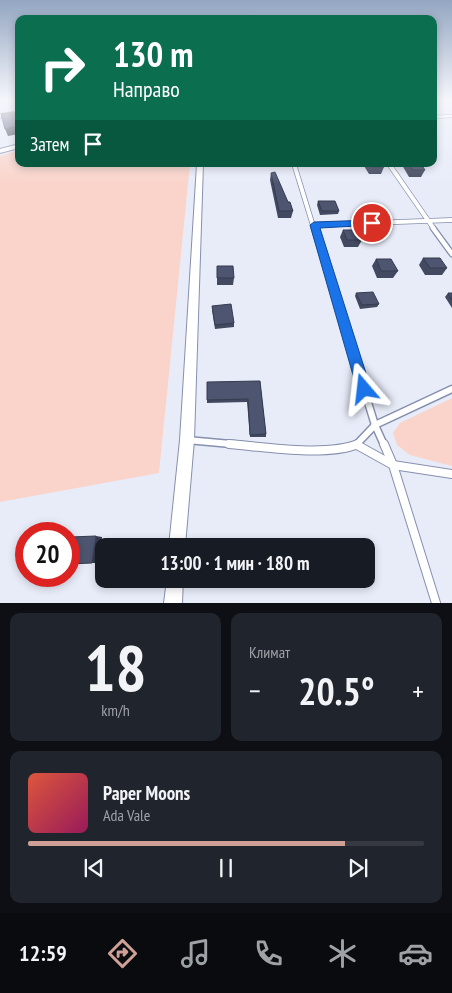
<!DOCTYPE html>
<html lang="ru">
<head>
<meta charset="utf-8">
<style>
  :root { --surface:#171b24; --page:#20242c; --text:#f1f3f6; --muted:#9ea1a6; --line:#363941; --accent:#cea096 }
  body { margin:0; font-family:"PT Sans Narrow",sans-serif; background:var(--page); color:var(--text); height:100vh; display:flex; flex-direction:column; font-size:19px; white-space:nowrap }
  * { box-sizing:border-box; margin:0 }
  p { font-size:16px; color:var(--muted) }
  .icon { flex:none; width:28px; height:28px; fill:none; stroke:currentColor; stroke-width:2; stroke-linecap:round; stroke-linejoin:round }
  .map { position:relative; height:603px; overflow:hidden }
  .drawer { display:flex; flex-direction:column; gap:10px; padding:10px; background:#0d0f14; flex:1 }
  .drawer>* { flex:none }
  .banner { position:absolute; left:15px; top:15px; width:422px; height:152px; border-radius:10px; box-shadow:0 2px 8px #0003; background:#0b6e4f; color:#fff; overflow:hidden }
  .speed { position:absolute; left:15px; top:522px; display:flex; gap:10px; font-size:25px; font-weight:700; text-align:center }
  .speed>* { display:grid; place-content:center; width:65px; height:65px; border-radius:50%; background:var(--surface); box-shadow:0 2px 8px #0003; line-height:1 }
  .speed .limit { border:8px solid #d22; background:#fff; color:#111 }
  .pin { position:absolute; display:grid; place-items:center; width:42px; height:42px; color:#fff; margin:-21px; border:2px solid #fff; border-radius:50%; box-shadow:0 1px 5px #0007 }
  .me { position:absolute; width:55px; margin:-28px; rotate:343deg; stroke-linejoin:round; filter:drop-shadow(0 0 4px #0008) }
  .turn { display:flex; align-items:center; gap:18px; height:105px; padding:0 15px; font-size:22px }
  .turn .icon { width:65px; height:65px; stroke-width:2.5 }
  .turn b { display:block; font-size:35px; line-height:42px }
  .then { display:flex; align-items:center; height:48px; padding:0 15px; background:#0003; gap:10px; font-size:19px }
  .big { font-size:38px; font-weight:700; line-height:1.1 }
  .drawer .card { flex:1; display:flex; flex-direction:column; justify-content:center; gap:8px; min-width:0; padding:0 18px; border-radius:10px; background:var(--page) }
  .drawer .dial { align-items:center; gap:0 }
  .dial b { font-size:65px; line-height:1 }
  .song { display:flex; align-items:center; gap:15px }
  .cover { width:60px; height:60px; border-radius:8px; background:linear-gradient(135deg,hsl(10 70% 55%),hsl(330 70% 35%)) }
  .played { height:5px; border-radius:2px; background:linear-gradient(90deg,var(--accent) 80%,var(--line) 80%) }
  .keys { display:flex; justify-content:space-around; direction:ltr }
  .heat { display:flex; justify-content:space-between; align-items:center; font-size:28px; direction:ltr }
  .drawer .tiles { flex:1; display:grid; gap:10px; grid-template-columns:1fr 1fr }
  .card:last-child { grid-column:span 2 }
  .trip { position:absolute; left:95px; top:538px; width:280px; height:50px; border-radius:10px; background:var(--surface); box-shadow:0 2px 8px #0003; font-weight:700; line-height:50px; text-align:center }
  .dock { display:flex; height:80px; justify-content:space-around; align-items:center; background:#090b0e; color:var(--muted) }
  .dock .icon { width:35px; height:35px }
  .dock .on { color:var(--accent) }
  .dock b { font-size:22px; color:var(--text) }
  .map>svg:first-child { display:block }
  .green { fill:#fad4ca }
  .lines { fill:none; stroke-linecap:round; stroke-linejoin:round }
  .service-far4-casing { stroke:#868fad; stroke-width:4 }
  .service-far3-casing { stroke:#868fad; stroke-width:5.5 }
  .service-far2-casing { stroke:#868fad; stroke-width:7 }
  .service-far1-casing { stroke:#868fad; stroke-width:9 }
  .service-casing { stroke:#868fad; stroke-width:10 }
  .minor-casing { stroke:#868fad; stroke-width:2 }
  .service-far4 { stroke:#fff; stroke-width:2.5 }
  .service-far3 { stroke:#fff; stroke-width:4 }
  .service-far2 { stroke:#fff; stroke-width:4.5 }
  .service-far1 { stroke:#fff; stroke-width:6 }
  .service { stroke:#fff; stroke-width:8 }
  .minor { fill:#fff; fill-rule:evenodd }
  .wall { fill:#424960 }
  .shaded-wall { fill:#363c4e }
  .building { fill:#4d5570; stroke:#363c4e }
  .route { fill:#1a73e8; stroke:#114b97 }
</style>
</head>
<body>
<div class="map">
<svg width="452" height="603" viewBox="0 0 452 603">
  <rect width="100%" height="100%" fill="#e8ecf9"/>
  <g class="green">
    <path d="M19 150V164H190L159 473 0 502V156Z"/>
    <path d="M452 398V466L410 455 397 445 393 433 400 423Z"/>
  </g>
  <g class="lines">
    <g class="service-far4-casing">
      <path id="service-far4" d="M434 117 452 116"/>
    </g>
    <g class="service-far3-casing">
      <g id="service-far3">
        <path d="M294 164 314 229"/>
        <path d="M389 164 434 229"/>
        <path d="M314 225 452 220"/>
      </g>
    </g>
    <g class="service-far2-casing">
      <g id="service-far2">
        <path d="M314 228 343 323"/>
        <path d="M433 228 452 254"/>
      </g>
    </g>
    <g class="service-far1-casing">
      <g id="service-far1">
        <path d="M343 322 375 425 384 445"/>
        <path d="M187 440 242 445"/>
        <path d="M356 445 375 425 452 389"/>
      </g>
    </g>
    <g class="service-casing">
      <g id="service">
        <path d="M229 444C264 447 326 457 358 444"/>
        <path d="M384 444 393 465 436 603"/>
        <path d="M357 445 393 465 452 474"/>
      </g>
    </g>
    <g class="minor-casing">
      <g id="minor">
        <path d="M19 111V114L0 118V114Z"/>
        <path d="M19 144V148L0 153V149Z"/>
        <path d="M197 164H203L194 440 185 546H169L180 440Z"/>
        <path d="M167 579H183L182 603H164Z"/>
      </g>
    </g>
    <use href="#service-far4" class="service-far4"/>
    <use href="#service-far3" class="service-far3"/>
    <use href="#service-far2" class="service-far2"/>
    <use href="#service-far1" class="service-far1"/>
    <use href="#service" class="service"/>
    <use href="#minor" class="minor"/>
  </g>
  <g class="wall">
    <path d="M364 164H382L384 167 381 174H369L364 166Z"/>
    <path d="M402 164H421L425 170 421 177H409L402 165Z"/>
    <path d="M271 173 293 211 291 218H278L270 180Z"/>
    <path d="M318 201 339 211 338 214 320 215 317 205Z"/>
    <path d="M343 230 362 240 358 247H344L340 237Z"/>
    <path d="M423 258 447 268 442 275H425L419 265Z"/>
    <path d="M376 259 398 271 393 278H377L372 266Z"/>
    <path d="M217 266 234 278 233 285H217Z"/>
    <path d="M356 293 379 304 377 307 360 309 355 296Z"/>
    <path d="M448 293H452V308L445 297Z"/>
    <path d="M212 310 234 323V327L215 329Z"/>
    <path d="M260 381 266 434V437H250L247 402 207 403V400Z"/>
  </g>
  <g class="shaded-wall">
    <path d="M14 112 19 124V134L8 136 5 129Z"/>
    <path d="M96 536 102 537 98 563H92Z"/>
  </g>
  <g class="building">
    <path d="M14 112 18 126 5 129 1 114Z"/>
    <path d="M369 164H382L384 167H371Z"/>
    <path d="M409 164H421L425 170H413Z"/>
    <path d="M275 172 288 202H290L293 211H279L271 173Z"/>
    <path d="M318 201H335L339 211H322Z"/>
    <path d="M343 230H357L362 240H347Z"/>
    <path d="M423 258H440L447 268H430Z"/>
    <path d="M376 259H391L398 271H381Z"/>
    <path d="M217 266H233L234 278H217Z"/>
    <path d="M373 292 379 304 362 305 356 293Z"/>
    <path d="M448 293H452V300Z"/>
    <path d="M231 304 234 323 215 325 212 306Z"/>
    <path d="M260 381 266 434 250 435 248 399 207 400V382Z"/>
    <path d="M96 536 92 563 69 564V545L70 537Z"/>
  </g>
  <linearGradient id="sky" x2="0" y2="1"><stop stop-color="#93a6c1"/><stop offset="0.54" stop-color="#f5f6fc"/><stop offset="1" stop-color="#f5f6fc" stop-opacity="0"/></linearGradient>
  <rect width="452" height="184" fill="url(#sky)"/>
  <path class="route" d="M372 220 375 221V225L320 228 371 389 369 393 364 395 359 393 357 389 310 225 314 222Z"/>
</svg>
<div class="speed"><div class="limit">20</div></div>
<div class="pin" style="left:372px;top:223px;background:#d93025"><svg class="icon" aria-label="arrive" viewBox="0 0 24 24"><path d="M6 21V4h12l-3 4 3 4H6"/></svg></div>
<svg class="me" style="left:364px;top:389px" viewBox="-20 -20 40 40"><path d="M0-17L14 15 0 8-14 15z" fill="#1a73e8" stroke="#fff" stroke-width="4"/></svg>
<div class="trip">13:00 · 1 мин · 180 m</div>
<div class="banner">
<div class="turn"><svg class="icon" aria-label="right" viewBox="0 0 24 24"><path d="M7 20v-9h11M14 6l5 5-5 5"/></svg><div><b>130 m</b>Направо</div></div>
<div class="then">Затем<svg class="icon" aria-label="arrive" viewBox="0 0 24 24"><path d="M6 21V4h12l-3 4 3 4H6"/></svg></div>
</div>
</div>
<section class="drawer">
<div class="tiles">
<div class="card dial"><b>18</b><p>km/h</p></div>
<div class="card"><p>Климат</p>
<div class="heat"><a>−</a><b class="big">20.5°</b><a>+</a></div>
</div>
<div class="card">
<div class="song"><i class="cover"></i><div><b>Paper Moons</b><p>Ada Vale</p></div></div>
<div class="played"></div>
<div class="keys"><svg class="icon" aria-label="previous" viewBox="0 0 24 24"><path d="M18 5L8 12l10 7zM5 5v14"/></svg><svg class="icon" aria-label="pause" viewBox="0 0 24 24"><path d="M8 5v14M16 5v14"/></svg><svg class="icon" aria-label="next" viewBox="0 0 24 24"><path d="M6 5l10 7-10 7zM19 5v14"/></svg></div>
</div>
</div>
</section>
<nav class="dock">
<b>12:59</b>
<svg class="icon on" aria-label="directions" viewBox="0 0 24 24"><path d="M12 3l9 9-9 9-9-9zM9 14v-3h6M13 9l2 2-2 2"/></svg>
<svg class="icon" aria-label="music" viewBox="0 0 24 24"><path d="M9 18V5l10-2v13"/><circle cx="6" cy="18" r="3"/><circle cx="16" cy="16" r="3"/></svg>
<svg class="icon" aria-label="phone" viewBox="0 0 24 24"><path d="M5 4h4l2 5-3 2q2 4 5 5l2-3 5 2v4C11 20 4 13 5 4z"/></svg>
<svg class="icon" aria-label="climate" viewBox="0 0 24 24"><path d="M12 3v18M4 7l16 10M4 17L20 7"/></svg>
<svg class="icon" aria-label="car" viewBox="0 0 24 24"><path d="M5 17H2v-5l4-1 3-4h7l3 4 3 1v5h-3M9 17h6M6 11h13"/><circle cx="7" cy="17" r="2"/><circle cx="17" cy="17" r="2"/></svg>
</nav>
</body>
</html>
